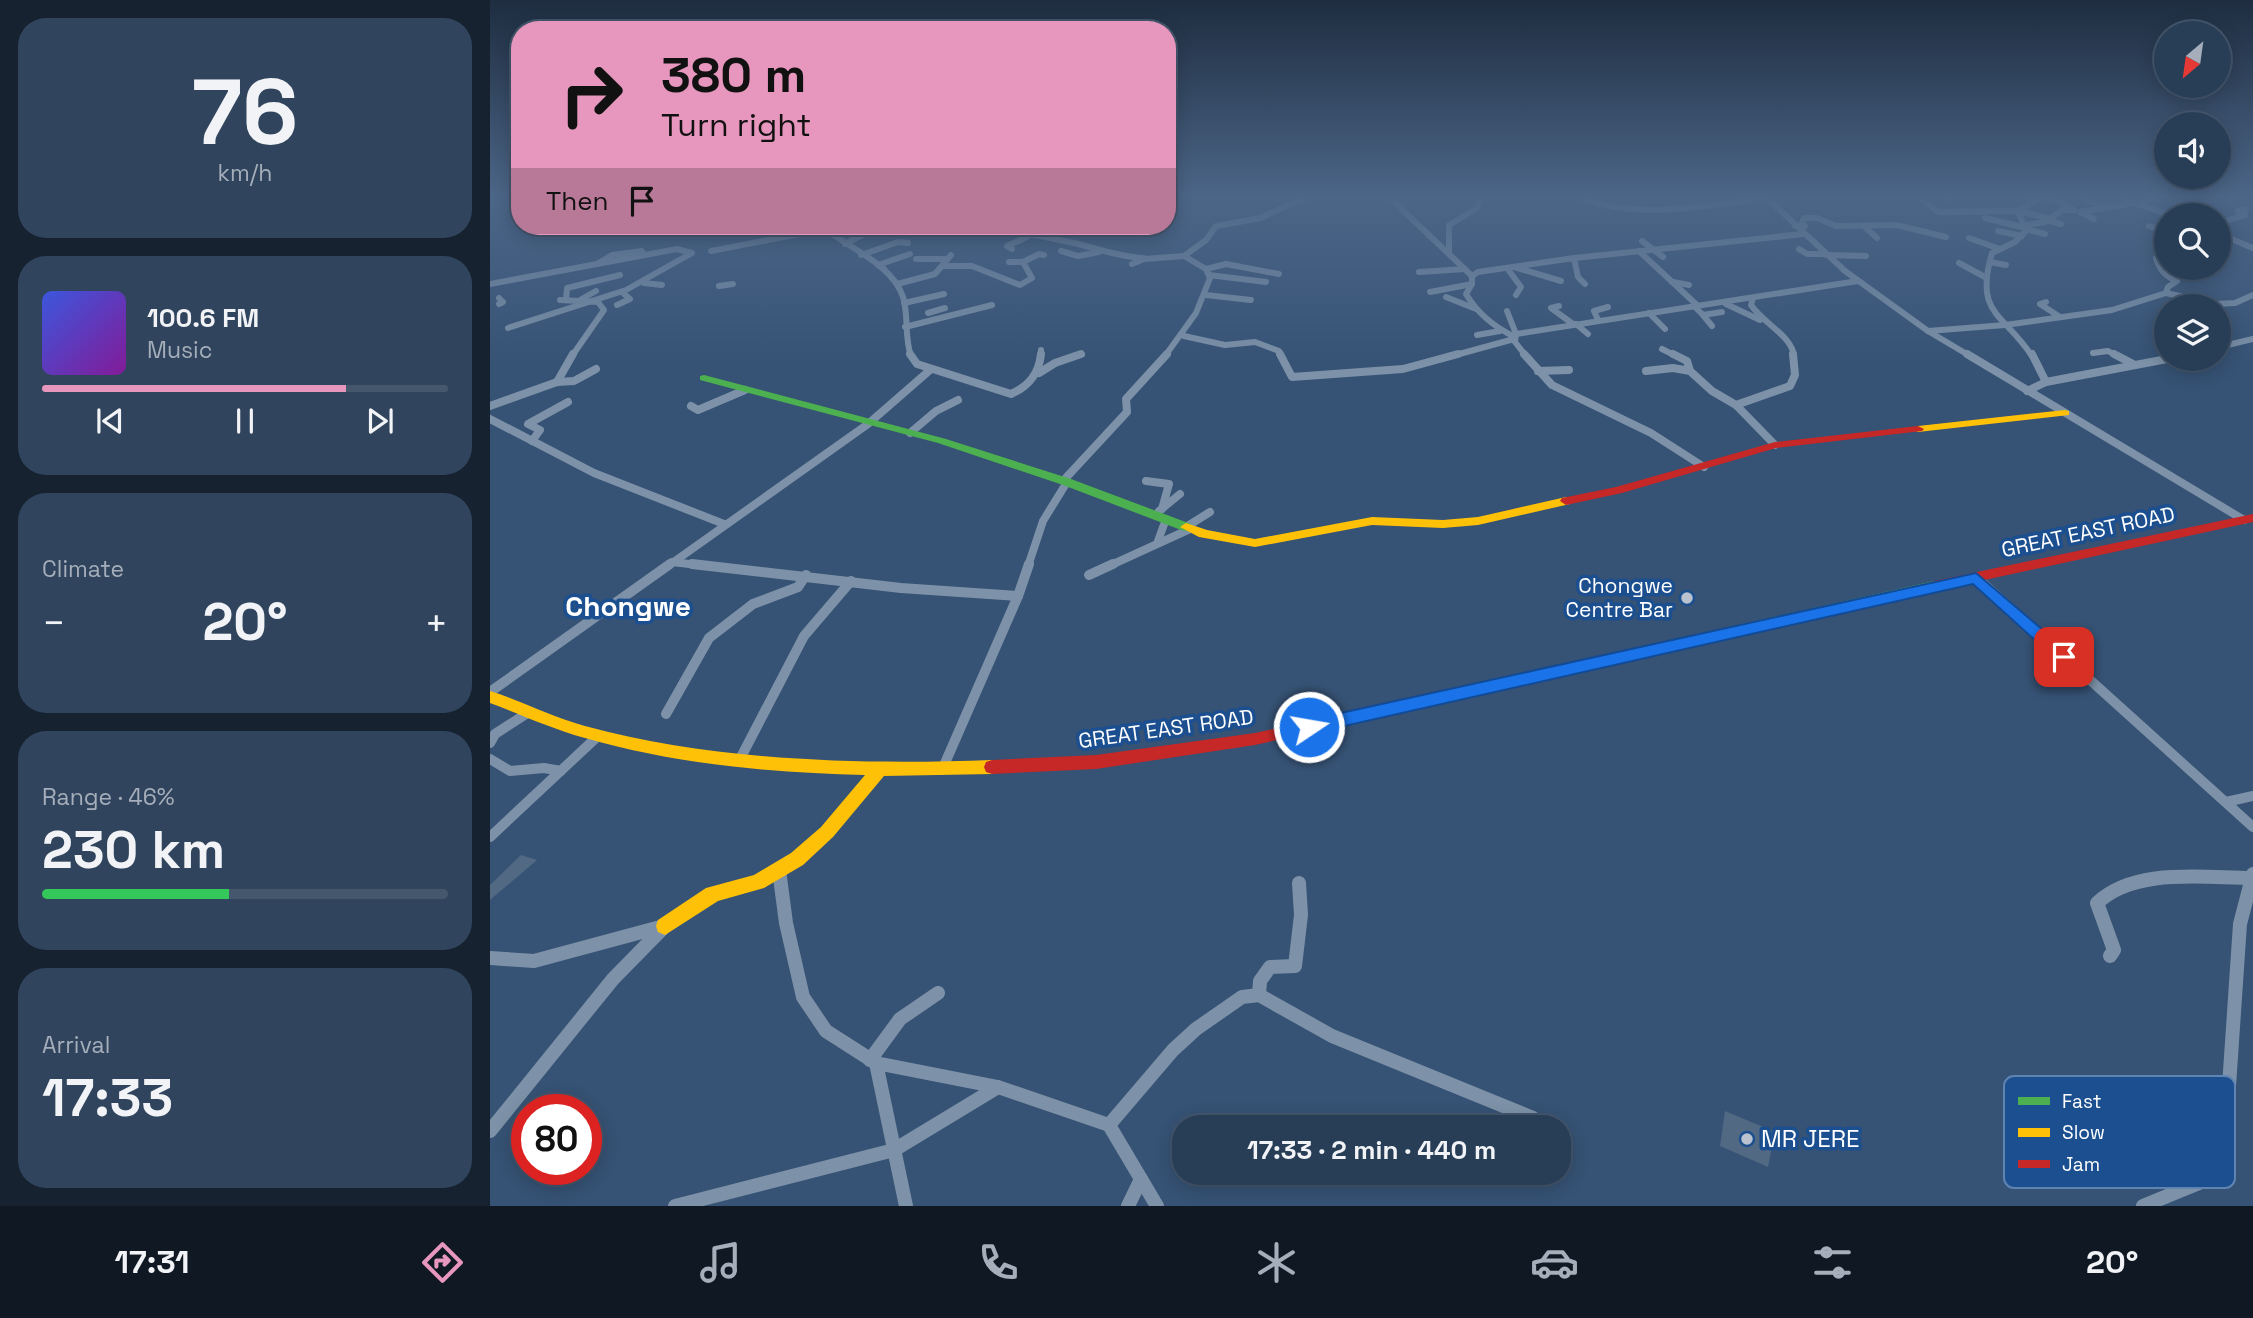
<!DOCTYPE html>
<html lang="en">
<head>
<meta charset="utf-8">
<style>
  :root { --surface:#283e57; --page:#30455d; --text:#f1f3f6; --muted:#a5aeba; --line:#44576d; --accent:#e797bd }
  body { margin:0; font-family:"Space Grotesk",sans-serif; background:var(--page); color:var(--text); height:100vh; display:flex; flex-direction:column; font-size:26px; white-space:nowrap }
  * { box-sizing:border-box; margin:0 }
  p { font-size:23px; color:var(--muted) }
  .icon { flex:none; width:38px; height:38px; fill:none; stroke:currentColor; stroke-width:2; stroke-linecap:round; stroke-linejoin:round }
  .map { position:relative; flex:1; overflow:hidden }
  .drawer { display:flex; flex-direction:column; gap:18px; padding:18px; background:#162230; width:490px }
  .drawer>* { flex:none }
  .banner { position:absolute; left:21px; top:21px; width:665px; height:214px; border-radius:28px; box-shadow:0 4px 18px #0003,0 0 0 2px var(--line); background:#e797bd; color:#111; overflow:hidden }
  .needle { width:46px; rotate:209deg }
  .controls { position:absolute; left:1664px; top:21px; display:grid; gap:14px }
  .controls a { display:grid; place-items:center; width:77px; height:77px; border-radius:50%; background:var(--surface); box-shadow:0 4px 18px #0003,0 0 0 2px var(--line); font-size:35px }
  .speed { position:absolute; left:21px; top:1094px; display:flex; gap:14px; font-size:35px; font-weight:700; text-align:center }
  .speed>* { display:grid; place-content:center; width:91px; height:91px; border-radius:50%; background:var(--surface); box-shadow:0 4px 18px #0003,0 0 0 2px var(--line); line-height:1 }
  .speed .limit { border:10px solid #d22; background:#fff; color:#111 }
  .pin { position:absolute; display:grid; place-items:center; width:60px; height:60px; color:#fff; margin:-30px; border-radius:14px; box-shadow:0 4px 10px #0006 }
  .me { position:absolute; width:77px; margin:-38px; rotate:78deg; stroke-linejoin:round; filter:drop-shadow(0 0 5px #0008) }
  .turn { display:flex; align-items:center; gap:24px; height:147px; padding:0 35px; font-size:32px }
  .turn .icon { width:91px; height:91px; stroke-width:2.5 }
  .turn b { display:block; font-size:49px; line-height:60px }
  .then { display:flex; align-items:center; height:66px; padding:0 35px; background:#0003; gap:14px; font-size:26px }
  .big { font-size:52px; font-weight:600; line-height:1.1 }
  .drawer .widget { flex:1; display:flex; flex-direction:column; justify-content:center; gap:10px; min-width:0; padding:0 24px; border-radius:28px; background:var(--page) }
  .drawer .dial { align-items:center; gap:0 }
  .dial b { font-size:91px; line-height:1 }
  .song { display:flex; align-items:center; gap:21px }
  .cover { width:84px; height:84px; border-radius:10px; background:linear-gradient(135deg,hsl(230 70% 55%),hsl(290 70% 35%)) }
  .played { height:7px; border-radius:4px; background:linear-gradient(90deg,var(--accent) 75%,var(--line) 75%) }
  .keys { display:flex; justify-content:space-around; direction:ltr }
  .heat { display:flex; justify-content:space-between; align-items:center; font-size:38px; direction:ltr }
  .charge { height:10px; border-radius:5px; background:linear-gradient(90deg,#34c759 46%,var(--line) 0) }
  .trip { position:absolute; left:682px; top:1115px; width:399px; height:70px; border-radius:28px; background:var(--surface); box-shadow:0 4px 18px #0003,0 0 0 2px var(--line); font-weight:600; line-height:70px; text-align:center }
  .tab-bar { display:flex; height:112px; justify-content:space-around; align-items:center; background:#101923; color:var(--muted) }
  .tab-bar .icon { width:49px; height:49px }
  .tab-bar .on { color:var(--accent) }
  .tab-bar b { font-size:32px; color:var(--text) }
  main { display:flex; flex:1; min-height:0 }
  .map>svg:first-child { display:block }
  .building { fill:#526984 }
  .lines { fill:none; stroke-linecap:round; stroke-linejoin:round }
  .street-far3 { stroke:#7d92a8; stroke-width:6 }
  .street-far2 { stroke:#7d92a8; stroke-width:8 }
  .street-far1 { stroke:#7d92a8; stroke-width:10 }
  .street { stroke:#7d92a8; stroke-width:14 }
  .fast { fill:#4caf50; fill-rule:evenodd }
  .slow { fill:#ffc107; fill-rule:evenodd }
  .jam { fill:#c62828; fill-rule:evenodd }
  .route { fill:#1a73e8; stroke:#114b97; stroke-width:2 }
  .poi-dot { fill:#b9c2ce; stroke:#1b4f8f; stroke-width:2.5 }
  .labels { text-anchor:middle; stroke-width:7; stroke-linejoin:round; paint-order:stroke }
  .street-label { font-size:21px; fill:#fff; stroke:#1b4f8f }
  .poi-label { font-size:21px; fill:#fff; stroke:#1b4f8f; text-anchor:end }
  .near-poi-label { font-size:24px; fill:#fff; stroke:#1b4f8f; text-anchor:start }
  .district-label { font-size:28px; font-weight:bold; fill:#fff; stroke:#1b4f8f }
  .key { fill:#1b4f8f; stroke:#5f84b1; stroke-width:2 }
  .key-label { font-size:19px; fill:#fff }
</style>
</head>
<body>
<main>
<section class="drawer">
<div class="widget dial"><b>76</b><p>km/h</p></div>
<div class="widget">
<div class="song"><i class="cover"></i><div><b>100.6 FM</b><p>Music</p></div></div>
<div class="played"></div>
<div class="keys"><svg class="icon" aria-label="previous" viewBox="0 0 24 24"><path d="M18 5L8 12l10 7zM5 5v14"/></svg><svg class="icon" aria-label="pause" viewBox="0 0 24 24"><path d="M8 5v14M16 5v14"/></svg><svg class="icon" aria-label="next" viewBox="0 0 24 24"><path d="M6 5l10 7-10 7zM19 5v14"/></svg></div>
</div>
<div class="widget"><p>Climate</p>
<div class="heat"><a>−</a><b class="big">20°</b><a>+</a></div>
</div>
<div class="widget"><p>Range · 46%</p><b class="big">230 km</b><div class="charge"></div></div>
<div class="widget"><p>Arrival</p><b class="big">17:33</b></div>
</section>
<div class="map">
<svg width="1763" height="1206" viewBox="0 0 1763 1206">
  <rect width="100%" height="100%" fill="#365274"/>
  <g class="building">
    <path d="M31 855 47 860 0 900V885Z"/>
    <path d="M1235 1111 1285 1132 1278 1167 1230 1146Z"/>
  </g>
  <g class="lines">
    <g class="street-far3">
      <path d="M897 195 982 276"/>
      <path d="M1084 195C1146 222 1213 205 1277 198"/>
      <path d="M1274 195 1355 271 1438 331 1480 356"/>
      <path d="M1426 195 1448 212 1528 211 1559 218"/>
      <path d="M1444 195 1460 198"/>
      <path d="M1521 195 1546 200"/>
      <path d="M1585 195 1614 207"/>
      <path d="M1623 195 1679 215"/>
      <path d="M1676 195 1688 198"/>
      <path d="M1551 198 1569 201 1583 209"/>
      <path d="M1647 204 1669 195"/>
      <path d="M1690 215 1705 212"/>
      <path d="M1495 218 1536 228"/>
      <path d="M1604 219 1590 212 1644 203"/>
      <path d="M1557 220 1571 224"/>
      <path d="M1729 223 1755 215 1748 211 1756 209"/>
      <path d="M1536 225 1555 222 1572 210H1584"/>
      <path d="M332 226C357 248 402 263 413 297 419 316 414 337 421 356"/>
      <path d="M1305 226H1315L1312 222 1314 218H1327L1346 226 1407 225 1456 237"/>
      <path d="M1374 226 1387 238"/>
      <path d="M1659 226 1676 232"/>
      <path d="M1536 229 1555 234"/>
      <path d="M1508 231 1532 236"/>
      <path d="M465 232C502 227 542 234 579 242 604 247 627 257 653 258"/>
      <path d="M1729 234 1763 248"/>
      <path d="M534 235 542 228 539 226"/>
      <path d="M1479 238 1510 249"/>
      <path d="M1152 241 1173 257"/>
      <path d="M355 244 389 226"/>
      <path d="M522 249 517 246 537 237"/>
      <path d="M1309 249 1317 254H1335"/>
      <path d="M1676 250 1666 258C1669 270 1676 277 1687 281L1678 287 1676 293"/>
      <path d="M221 251 335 229"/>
      <path d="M571 251 588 256 609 252"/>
      <path d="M1149 251 1208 306"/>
      <path d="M959 253V225L987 208 993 195"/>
      <path d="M371 255 408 242 418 243"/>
      <path d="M1336 255 1376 256"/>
      <path d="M1084 258 1088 277 1095 284"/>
      <path d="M426 259H457"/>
      <path d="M519 262H533"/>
      <path d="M1500 262 1516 265"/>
      <path d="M1469 263 1495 277"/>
      <path d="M107 264 122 255 152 251"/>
      <path d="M642 264 654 259 694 256"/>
      <path d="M453 266H482L530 285 542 278 533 262 549 254 554 255"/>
      <path d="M1024 267 1071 281"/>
      <path d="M1017 268 1031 287 1026 295"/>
      <path d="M394 269 388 265 420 254"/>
      <path d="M716 269 736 264 789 274"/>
      <path d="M929 272 975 269"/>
      <path d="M719 275 776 282"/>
      <path d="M982 276 988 272 1084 258 1313 234"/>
      <path d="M982 276V284L976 294C988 314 1004 327 1025 337"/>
      <path d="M1183 282 1199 285"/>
      <path d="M154 283 172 285"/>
      <path d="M0 284 187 249 202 253 136 290 18 328"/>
      <path d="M407 284 445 274 461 255"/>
      <path d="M229 286 243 284"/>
      <path d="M940 292 982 284"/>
      <path d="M716 295 761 300"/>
      <path d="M956 297 986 309"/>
      <path d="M9 298 13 302 9 304"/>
      <path d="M1263 298 1261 305C1273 323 1302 336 1304 356"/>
      <path d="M70 300 108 302 114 310 82 356"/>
      <path d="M76 300 77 288 130 275"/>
      <path d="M90 300 106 291"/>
      <path d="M1556 302 1550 304 1570 317"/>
      <path d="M414 303 454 294"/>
      <path d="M1236 304 1270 320"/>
      <path d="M127 305 140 299 133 293"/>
      <path d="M1069 306 1061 308 1083 324"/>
      <path d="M1205 307 1213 315 1232 312"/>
      <path d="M1017 311 1026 334"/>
      <path d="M438 313 455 308"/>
      <path d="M1159 313 1175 329"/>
      <path d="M1213 315 1222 326"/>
      <path d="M1108 320 1104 311 1118 307"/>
      <path d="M1086 324 1098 334"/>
      <path d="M415 327 502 305"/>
      <path d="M1438 331 1515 325 1622 310 1676 293 1726 304 1745 303 1763 295"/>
      <path d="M987 335 1010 331"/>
      <path d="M694 336 735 345 765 342 789 351 790 356"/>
      <path d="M1729 347 1763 339"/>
      <path d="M1172 349 1186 356"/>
      <path d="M1603 353 1618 351 1627 356"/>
      <path d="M551 356V350"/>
      <path d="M586 356 591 354"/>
      <path d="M675 356 706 313 720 278 716 269 694 256 716 240 726 226 770 218 821 195"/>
      <path d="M962 356 1024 339"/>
      <path d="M1036 356 1025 342 1026 334 1368 281"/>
      <path d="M1542 356C1513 312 1484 315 1502 253L1525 242 1536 231 1528 211 1555 195"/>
    </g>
    <g class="street-far2">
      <path d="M420 354 427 364 521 394C539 386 549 374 551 354"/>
      <path d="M790 354 802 377 913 369 968 354"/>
      <path d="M1034 354 1062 385 1161 433 1214 467"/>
      <path d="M1183 354 1197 361 1200 371"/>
      <path d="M1477 354 1754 520"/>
      <path d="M1542 354 1556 382"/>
      <path d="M1624 354 1645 365"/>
      <path d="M1048 371 1079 370"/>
      <path d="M1156 371 1183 368 1200 371 1222 391 1246 405"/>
      <path d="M549 373 565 363 591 354"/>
      <path d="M67 382 83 354"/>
      <path d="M1537 391 1556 382 1677 359"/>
      <path d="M0 406 67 382 84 381 106 369"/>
      <path d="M201 406 208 410 255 390"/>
      <path d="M0 419 104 473 234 524"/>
      <path d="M420 433 446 411 468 400"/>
      <path d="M42 441 50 430 38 424 78 402"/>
      <path d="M1285 445 1246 405 1300 386 1305 375 1303 354"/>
      <path d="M573 481 637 412 636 399 677 354"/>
      <path d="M656 481 679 484 672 509"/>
      <path d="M669 511 690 494"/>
      <path d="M696 527 720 512"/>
      <path d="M668 541 676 519"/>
      <path d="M182 562 217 566"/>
      <path d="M178 566 378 424 440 370"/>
      <path d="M538 566 553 521 577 482"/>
      <path d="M619 566 700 529"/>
    </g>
    <g class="street-far1">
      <path d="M202 564 411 588 528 596"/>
      <path d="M599 575 623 564"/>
      <path d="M1487 578 1763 827"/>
      <path d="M0 692 180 564"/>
      <path d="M176 714 219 638 263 604 308 587 316 575"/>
      <path d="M0 743 5 734 39 712"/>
      <path d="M0 759 20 771 54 768 71 771"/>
      <path d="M250 759 314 636 361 581"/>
      <path d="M452 770 528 596 539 564"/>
      <path d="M1736 802 1763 796"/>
      <path d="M0 837 108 736"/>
    </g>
    <g class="street">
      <path d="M289 870 296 923 313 997 336 1031 386 1063 508 1087 619 1125 667 1206"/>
      <path d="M1620 956 1624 950 1607 903C1645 867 1714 878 1762 878"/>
      <path d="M0 958 44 961 174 926"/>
      <path d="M769 995 770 981 780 967 805 966 811 915 809 883"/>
      <path d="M380 1060 410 1019 448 993"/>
      <path d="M386 1063 416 1206"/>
      <path d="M619 1125 683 1050 706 1029 752 997 769 995 842 1036 1043 1118"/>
      <path d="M0 1131 123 979 175 926"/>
      <path d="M185 1206 404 1150 508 1087"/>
      <path d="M638 1206 651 1179"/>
      <path d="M1653 1206 1709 1183 1730 1157 1739 1086 1750 924 1763 874"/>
    </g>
    <g class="fast">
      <path d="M214 375 456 439 581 479 701 524 702 527 696 531 691 530 573 485 448 443 210 380V376Z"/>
      <path d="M1444 581 1449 583 1451 586 1449 589 913 712 907 710 905 706 907 702 913 700Z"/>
    </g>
    <g class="slow">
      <path d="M1575 410 1579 411V415L1428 432 1422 429 1428 426Z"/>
      <path d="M1076 497 1082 501 1080 504 988 525 953 528 882 525 765 547 709 537 690 527 696 523 717 530 765 539 882 517 953 520 988 517Z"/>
      <path d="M0 691C32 701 62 717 95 726 222 761 371 765 502 760L508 762 510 767 508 772 502 774 394 776 343 837 313 865 274 888 228 901 175 935 168 932 166 926 168 920 216 888 264 875 301 853 331 827 375 775C282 773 185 764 95 738 62 729 32 715 0 703Z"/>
    </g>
    <g class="jam">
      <path d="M1428 426 1434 429 1432 431 1286 448 1132 493 1076 505 1070 501 1072 498 1126 487 1285 442Z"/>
      <path d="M1763 514V522L1444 591 1437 586 1444 581Z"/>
      <path d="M913 700 919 702 921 706 919 710 765 745 606 769 502 774 496 772 494 767 496 762 502 760 606 755 765 733Z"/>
    </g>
  </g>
  <linearGradient id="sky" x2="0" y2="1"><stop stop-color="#1e2d40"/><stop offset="0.54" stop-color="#4c6688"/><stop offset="1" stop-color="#4c6688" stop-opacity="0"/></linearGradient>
  <rect width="1763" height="364" fill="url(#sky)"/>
  <path class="route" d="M1486 573 1580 653 1583 657 1580 661H1568L1483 584 819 734 810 727 819 720Z"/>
  <g class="poi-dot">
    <circle cx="1197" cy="598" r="7"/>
    <circle cx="1257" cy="1139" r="7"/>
  </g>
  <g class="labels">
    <g class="street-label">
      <text transform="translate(1598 532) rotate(-12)" y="7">GREAT EAST ROAD</text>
      <text transform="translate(676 729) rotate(-8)" y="7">GREAT EAST ROAD</text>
    </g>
    <g class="poi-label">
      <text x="1183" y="593">Chongwe<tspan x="1183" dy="24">Centre Bar</tspan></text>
    </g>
    <g class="near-poi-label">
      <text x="1271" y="1147">MR JERE</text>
    </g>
    <g class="district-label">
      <text x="138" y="616">Chongwe</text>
    </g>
  </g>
  <rect x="1514" y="1076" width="231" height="112" rx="10" class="key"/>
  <rect x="1528" y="1097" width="32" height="8" fill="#4caf50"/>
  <rect x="1528" y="1128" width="32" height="9" fill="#ffc107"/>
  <rect x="1528" y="1160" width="32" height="8" fill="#c62828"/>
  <g class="key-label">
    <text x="1572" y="1108">Fast</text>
    <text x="1572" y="1139">Slow</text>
    <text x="1572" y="1171">Jam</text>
  </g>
</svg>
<div class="controls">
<a><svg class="needle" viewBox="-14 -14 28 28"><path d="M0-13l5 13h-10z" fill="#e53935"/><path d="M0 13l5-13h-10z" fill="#a5aeba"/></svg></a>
<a><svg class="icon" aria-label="sound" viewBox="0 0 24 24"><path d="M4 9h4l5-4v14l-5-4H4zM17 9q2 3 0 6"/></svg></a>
<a><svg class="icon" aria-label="search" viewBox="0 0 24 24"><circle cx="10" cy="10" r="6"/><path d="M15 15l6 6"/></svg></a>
<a><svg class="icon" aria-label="layers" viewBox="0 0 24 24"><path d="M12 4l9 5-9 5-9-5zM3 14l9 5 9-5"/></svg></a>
</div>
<div class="speed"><div class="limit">80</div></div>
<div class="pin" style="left:1574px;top:657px;background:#d93025"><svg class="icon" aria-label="arrive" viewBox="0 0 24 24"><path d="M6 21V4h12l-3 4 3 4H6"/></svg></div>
<svg class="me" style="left:819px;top:727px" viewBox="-20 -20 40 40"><circle r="17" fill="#1a73e8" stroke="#fff" stroke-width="3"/><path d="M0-11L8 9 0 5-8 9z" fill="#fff"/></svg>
<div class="trip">17:33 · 2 min · 440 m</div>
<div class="banner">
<div class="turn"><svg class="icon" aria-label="right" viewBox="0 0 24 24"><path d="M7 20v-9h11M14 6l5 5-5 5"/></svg><div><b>380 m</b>Turn right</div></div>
<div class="then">Then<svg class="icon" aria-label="arrive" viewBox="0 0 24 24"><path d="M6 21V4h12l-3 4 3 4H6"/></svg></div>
</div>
</div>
</main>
<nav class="tab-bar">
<b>17:31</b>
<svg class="icon on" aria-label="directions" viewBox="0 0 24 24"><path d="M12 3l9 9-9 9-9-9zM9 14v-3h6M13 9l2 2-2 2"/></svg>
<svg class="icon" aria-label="music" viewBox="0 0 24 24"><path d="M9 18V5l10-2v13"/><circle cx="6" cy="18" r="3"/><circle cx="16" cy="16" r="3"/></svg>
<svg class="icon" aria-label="phone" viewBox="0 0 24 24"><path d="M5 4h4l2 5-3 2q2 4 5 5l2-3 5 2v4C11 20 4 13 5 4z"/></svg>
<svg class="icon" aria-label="climate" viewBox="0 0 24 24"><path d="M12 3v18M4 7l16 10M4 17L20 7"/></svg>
<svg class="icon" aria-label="car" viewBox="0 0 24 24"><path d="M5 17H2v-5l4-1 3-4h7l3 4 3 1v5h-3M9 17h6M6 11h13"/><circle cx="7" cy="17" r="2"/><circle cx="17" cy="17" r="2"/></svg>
<svg class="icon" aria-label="filters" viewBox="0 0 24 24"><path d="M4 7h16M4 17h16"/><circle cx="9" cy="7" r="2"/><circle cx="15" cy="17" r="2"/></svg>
<b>20°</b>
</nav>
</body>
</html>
